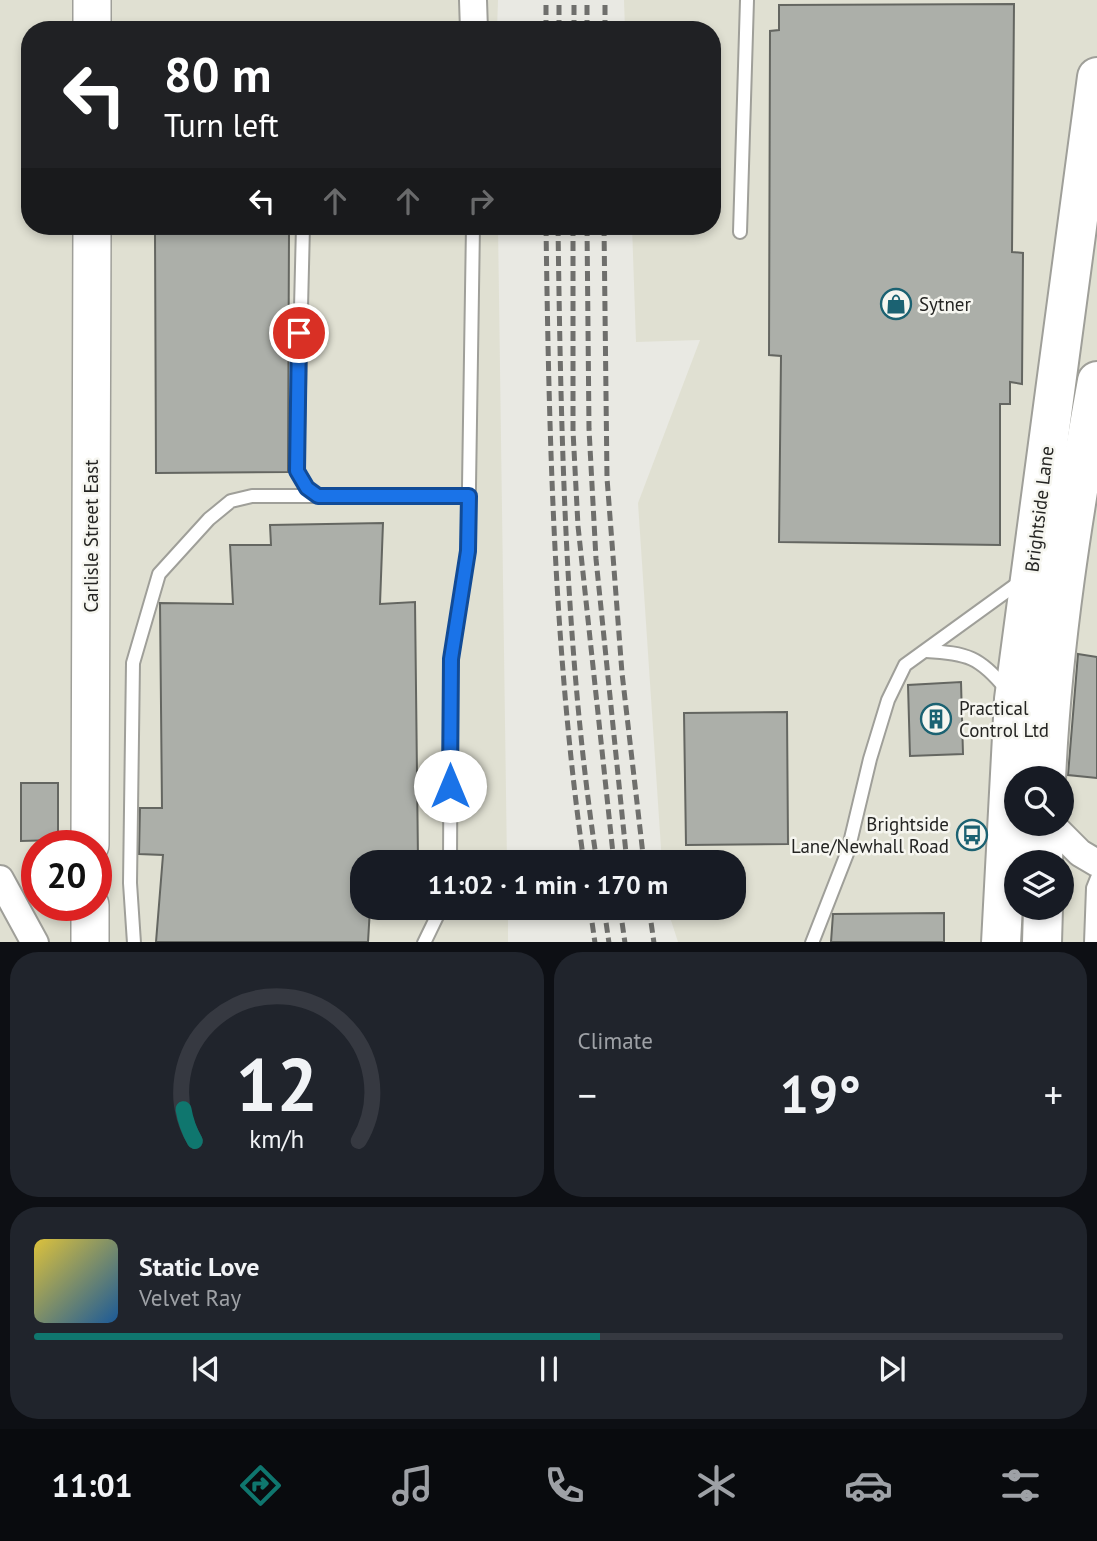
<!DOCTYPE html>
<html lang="en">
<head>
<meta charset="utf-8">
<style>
  :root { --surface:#171b24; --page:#20242c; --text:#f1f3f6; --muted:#9ea1a6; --line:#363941; --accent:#0f766e }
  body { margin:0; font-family:"PT Sans",sans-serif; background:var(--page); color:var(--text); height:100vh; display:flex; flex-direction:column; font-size:26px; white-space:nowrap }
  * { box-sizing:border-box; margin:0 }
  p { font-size:23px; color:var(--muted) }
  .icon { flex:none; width:38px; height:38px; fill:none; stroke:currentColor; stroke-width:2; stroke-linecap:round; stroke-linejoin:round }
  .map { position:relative; height:942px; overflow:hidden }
  .side { display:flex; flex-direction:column; gap:10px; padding:10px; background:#0d0f14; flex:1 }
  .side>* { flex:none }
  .guide { position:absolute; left:21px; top:21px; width:700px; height:214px; border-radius:28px; box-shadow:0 4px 10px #0003; background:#202124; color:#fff; overflow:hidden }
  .controls { position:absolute; left:1004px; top:766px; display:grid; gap:14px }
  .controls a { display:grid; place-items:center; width:70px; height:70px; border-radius:50%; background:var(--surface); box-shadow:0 4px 10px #0003; font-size:35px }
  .speed { position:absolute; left:21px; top:830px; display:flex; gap:14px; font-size:35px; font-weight:700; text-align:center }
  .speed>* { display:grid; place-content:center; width:91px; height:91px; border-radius:50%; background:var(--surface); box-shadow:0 4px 10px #0003; line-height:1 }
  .speed .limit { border:10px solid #d22; background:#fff; color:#111 }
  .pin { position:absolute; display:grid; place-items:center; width:60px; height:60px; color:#fff; margin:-30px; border:4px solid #fff; border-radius:50%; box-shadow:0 2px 7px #0007 }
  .me { position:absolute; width:77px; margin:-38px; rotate:0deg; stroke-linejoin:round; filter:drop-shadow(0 0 5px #0008) }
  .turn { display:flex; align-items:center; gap:24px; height:147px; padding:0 28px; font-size:32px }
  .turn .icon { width:91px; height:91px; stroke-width:2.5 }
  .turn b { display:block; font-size:49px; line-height:60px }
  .lanes { display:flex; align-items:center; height:66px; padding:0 28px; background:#0003; justify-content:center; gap:35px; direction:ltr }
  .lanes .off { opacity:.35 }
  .big { font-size:52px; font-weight:700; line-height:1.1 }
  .side .widget { flex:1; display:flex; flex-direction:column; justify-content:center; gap:10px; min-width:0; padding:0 24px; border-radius:28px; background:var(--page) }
  .side .dial { align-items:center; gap:0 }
  .dial svg { height:182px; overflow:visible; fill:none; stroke:var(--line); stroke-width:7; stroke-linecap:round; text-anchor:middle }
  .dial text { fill:var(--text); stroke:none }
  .song { display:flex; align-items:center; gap:21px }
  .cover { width:84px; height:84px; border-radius:10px; background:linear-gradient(135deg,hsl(50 70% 55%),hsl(210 70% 35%)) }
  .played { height:7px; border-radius:4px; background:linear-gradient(90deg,var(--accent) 55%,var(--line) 55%) }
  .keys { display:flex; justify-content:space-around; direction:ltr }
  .heat { display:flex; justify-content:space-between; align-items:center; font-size:38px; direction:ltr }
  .side .tiles { flex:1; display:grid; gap:10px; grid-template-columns:1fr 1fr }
  .widget:last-child { grid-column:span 2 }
  .trip { position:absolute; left:350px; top:850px; width:396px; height:70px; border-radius:28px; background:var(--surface); box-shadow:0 4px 10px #0003; font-weight:700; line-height:70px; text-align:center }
  .dock { display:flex; height:112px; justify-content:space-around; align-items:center; background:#090b0e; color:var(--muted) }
  .dock .icon { width:49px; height:49px }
  .dock .selected { color:var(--accent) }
  .dock b { font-size:32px; color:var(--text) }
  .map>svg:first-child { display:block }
  .built { fill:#e0e0d2; fill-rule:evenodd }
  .building { fill:#acafa9; stroke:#646661; stroke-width:2 }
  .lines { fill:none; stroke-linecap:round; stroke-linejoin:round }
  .lane-casing { stroke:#9f9f99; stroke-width:16 }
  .street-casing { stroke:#9f9f99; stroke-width:30 }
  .secondary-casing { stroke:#9f9f99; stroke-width:40 }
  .primary-casing { stroke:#9f9f99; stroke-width:42 }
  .lane { stroke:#fff; stroke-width:12 }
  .street { stroke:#fff; stroke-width:26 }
  .secondary { stroke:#fff; stroke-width:37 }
  .primary { stroke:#fff; stroke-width:38 }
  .rail { stroke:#6f6f6c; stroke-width:5; stroke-dasharray:10 5; stroke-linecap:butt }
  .route-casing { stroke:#114b97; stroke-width:18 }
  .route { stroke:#1a73e8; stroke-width:12 }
  .labels { text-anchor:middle; stroke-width:5; stroke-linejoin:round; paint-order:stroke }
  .poi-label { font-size:19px; fill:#242422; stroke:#f6f6f0; text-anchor:start }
  .street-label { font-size:19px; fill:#242422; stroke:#f6f6f0 }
</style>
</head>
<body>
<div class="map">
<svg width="1097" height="943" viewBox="0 0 1097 943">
  <rect width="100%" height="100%" fill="#e9e9e3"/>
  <g class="built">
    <path d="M0 0H498L497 30H30V226H498L507 863H362V908H508V942L0 943ZM37 845H96V905H37Z"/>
    <path d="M624 0H1097V942H678L667 908H733V863H662L638 503 700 340 636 342 632 226H712V30H625ZM1017 779H1062V824H1017ZM1017 863H1062V908H1017Z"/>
  </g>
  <g class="building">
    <path d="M1014 4 1012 252 1023 253 1022 384 1010 382V404H1000V545L779 542 781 356 769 355 770 31 779 30V5Z"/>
    <path d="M289 231 288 472 156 473 155 232Z"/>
    <path d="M383 523 380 604 415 602 418 860 362 863V908H370L368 942H156L163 855 139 854 140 808H162L160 603 233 604 230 545H271L270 525Z"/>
    <path d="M1078 654 1097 657V778L1068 775Z"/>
    <path d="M961 682 963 754 910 756 908 685Z"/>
    <path d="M787 712 788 844 686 845 684 713Z"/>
    <path d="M21 783H58V840L21 841Z"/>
    <path d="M944 913V942H831L833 914Z"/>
  </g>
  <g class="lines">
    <g class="lane-casing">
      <g id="lane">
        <path d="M303 226 297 471 307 488 318 496"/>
        <path d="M740 232 747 0"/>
        <path d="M926 651C967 653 980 657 1006 689"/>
        <path d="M450 863 451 659 468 551 473 226"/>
        <path d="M134 943 130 883 133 663 159 574 209 519 231 501 252 496H469"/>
        <path d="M424 943 441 908"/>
        <path d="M812 943 848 851 870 759 888 700 905 665 1021 581"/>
        <path d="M1091 943 1093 888 1097 878"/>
      </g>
    </g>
    <g class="street-casing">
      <g id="street">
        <path d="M473 0 474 30"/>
        <path d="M1051 824 1080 853 1097 863"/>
        <path d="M0 879 35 943"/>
      </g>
    </g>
    <g class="secondary-casing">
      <g id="secondary">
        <path d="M92 0V30"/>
        <path d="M90 845 92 226"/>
        <path d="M90 943V905"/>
      </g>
    </g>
    <g class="primary-casing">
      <g id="primary">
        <path d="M1046 779C1052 645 1073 513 1097 381"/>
        <path d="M1043 863 1044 824"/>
        <path d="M1001 943 1014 699 1097 77"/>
        <path d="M1042 943 1043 908"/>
      </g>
    </g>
    <use href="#lane" class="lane"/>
    <use href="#street" class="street"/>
    <use href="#secondary" class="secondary"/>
    <use href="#primary" class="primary"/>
    <g class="rail">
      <path d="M546 30V0"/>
      <path d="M559 30V0"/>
      <path d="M574 30V0"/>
      <path d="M587 30V0"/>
      <path d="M605 30V0"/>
      <path d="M546 226C549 439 554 652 584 863"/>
      <path d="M558 226C561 438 565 652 597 863"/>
      <path d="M573 226V431L578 526 614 863"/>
      <path d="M587 226 589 429 596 559 627 863"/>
      <path d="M604 226 607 478 622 673 644 863"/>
      <path d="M590 908 595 943"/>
      <path d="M604 908 609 943"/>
      <path d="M620 908 625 943"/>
      <path d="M649 908 654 943"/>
    </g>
  </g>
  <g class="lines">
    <g class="route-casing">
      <path id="route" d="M299 333 297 471 307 488 318 496H469L468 551 451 659 450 786"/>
    </g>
    <use href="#route" class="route"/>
  </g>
  <defs>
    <g id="shop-ring" transform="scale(1.575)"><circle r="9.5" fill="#f6f6f0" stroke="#1b6272" stroke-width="1.5"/><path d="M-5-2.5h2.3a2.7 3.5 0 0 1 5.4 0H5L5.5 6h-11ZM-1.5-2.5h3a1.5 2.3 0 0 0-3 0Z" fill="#1b6272"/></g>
    <g id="building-ring" transform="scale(1.575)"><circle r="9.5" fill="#f6f6f0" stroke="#1b6272" stroke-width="1.5"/><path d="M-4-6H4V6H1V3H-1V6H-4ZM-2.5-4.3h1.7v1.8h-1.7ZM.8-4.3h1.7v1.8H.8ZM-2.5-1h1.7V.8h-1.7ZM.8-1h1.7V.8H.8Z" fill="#1b6272"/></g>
    <g id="bus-ring" transform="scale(1.575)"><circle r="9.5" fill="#f6f6f0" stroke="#1b6272" stroke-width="1.5"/><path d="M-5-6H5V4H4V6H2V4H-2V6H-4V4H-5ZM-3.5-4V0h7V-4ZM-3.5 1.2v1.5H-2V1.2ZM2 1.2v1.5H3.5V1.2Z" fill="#1b6272"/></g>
  </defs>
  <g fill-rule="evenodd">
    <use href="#shop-ring" x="896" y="304"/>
    <use href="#building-ring" x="936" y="719"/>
    <use href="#bus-ring" x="972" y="835"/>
  </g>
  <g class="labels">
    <g class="poi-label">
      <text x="919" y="311">Sytner</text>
      <text x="959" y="715">Practical<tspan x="959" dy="22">Control Ltd</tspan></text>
      <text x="949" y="831" text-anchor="end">Brightside<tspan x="949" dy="22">Lane/Newhall Road</tspan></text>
    </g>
    <g class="street-label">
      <text transform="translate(1039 509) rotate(-83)" y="7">Brightside Lane</text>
      <text transform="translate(91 536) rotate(-90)" y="7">Carlisle Street East</text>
    </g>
  </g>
</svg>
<div class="controls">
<a><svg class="icon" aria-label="search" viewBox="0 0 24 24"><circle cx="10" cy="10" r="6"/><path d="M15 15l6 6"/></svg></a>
<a><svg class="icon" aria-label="layers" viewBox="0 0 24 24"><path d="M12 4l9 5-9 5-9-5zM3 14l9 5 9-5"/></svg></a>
</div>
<div class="speed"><div class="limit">20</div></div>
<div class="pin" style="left:299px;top:333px;background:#d93025"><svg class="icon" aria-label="arrive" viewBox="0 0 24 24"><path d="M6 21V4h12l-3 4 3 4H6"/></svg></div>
<svg class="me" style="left:450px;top:786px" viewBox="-20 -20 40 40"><circle r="19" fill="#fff"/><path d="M0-13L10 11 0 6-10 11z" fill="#1a73e8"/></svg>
<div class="trip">11:02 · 1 min · 170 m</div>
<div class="guide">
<div class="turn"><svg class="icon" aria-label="left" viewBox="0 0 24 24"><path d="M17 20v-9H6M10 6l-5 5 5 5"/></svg><div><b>80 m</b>Turn left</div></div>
<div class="lanes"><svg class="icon" aria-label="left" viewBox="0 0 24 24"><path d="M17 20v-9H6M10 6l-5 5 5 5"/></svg><svg class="icon off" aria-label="ahead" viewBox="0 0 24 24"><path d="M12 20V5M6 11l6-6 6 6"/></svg><svg class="icon off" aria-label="ahead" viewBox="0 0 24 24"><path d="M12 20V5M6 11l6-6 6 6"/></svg><svg class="icon off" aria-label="right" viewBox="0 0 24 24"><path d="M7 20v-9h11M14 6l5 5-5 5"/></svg></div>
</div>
</div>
<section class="side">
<div class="tiles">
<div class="widget dial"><svg viewBox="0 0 100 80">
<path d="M14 69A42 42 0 1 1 86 69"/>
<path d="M14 69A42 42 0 0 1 9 55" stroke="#0f766e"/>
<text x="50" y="56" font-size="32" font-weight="700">12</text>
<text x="50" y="72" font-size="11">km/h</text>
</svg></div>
<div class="widget"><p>Climate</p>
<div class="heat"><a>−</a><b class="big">19°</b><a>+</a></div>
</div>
<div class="widget">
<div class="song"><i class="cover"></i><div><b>Static Love</b><p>Velvet Ray</p></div></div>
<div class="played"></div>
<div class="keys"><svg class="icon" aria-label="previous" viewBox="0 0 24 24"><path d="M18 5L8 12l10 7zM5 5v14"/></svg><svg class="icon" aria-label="pause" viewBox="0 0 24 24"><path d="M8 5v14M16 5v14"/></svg><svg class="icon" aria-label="next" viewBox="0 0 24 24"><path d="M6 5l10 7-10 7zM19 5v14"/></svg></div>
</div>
</div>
</section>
<nav class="dock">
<b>11:01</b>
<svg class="icon selected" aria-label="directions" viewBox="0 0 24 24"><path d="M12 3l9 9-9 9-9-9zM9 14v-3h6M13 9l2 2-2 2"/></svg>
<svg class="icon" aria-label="music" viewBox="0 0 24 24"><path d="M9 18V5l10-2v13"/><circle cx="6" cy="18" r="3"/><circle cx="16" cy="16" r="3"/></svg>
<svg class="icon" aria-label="phone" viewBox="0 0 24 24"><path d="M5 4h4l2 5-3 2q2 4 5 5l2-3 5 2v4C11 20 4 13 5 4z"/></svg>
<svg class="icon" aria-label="climate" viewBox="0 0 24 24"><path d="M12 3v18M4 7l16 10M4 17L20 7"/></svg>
<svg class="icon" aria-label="car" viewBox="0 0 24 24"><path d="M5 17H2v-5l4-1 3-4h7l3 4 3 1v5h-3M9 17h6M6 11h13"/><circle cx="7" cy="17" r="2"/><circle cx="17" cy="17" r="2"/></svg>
<svg class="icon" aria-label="filters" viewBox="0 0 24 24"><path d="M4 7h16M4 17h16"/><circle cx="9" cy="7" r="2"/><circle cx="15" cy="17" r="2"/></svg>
</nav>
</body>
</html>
